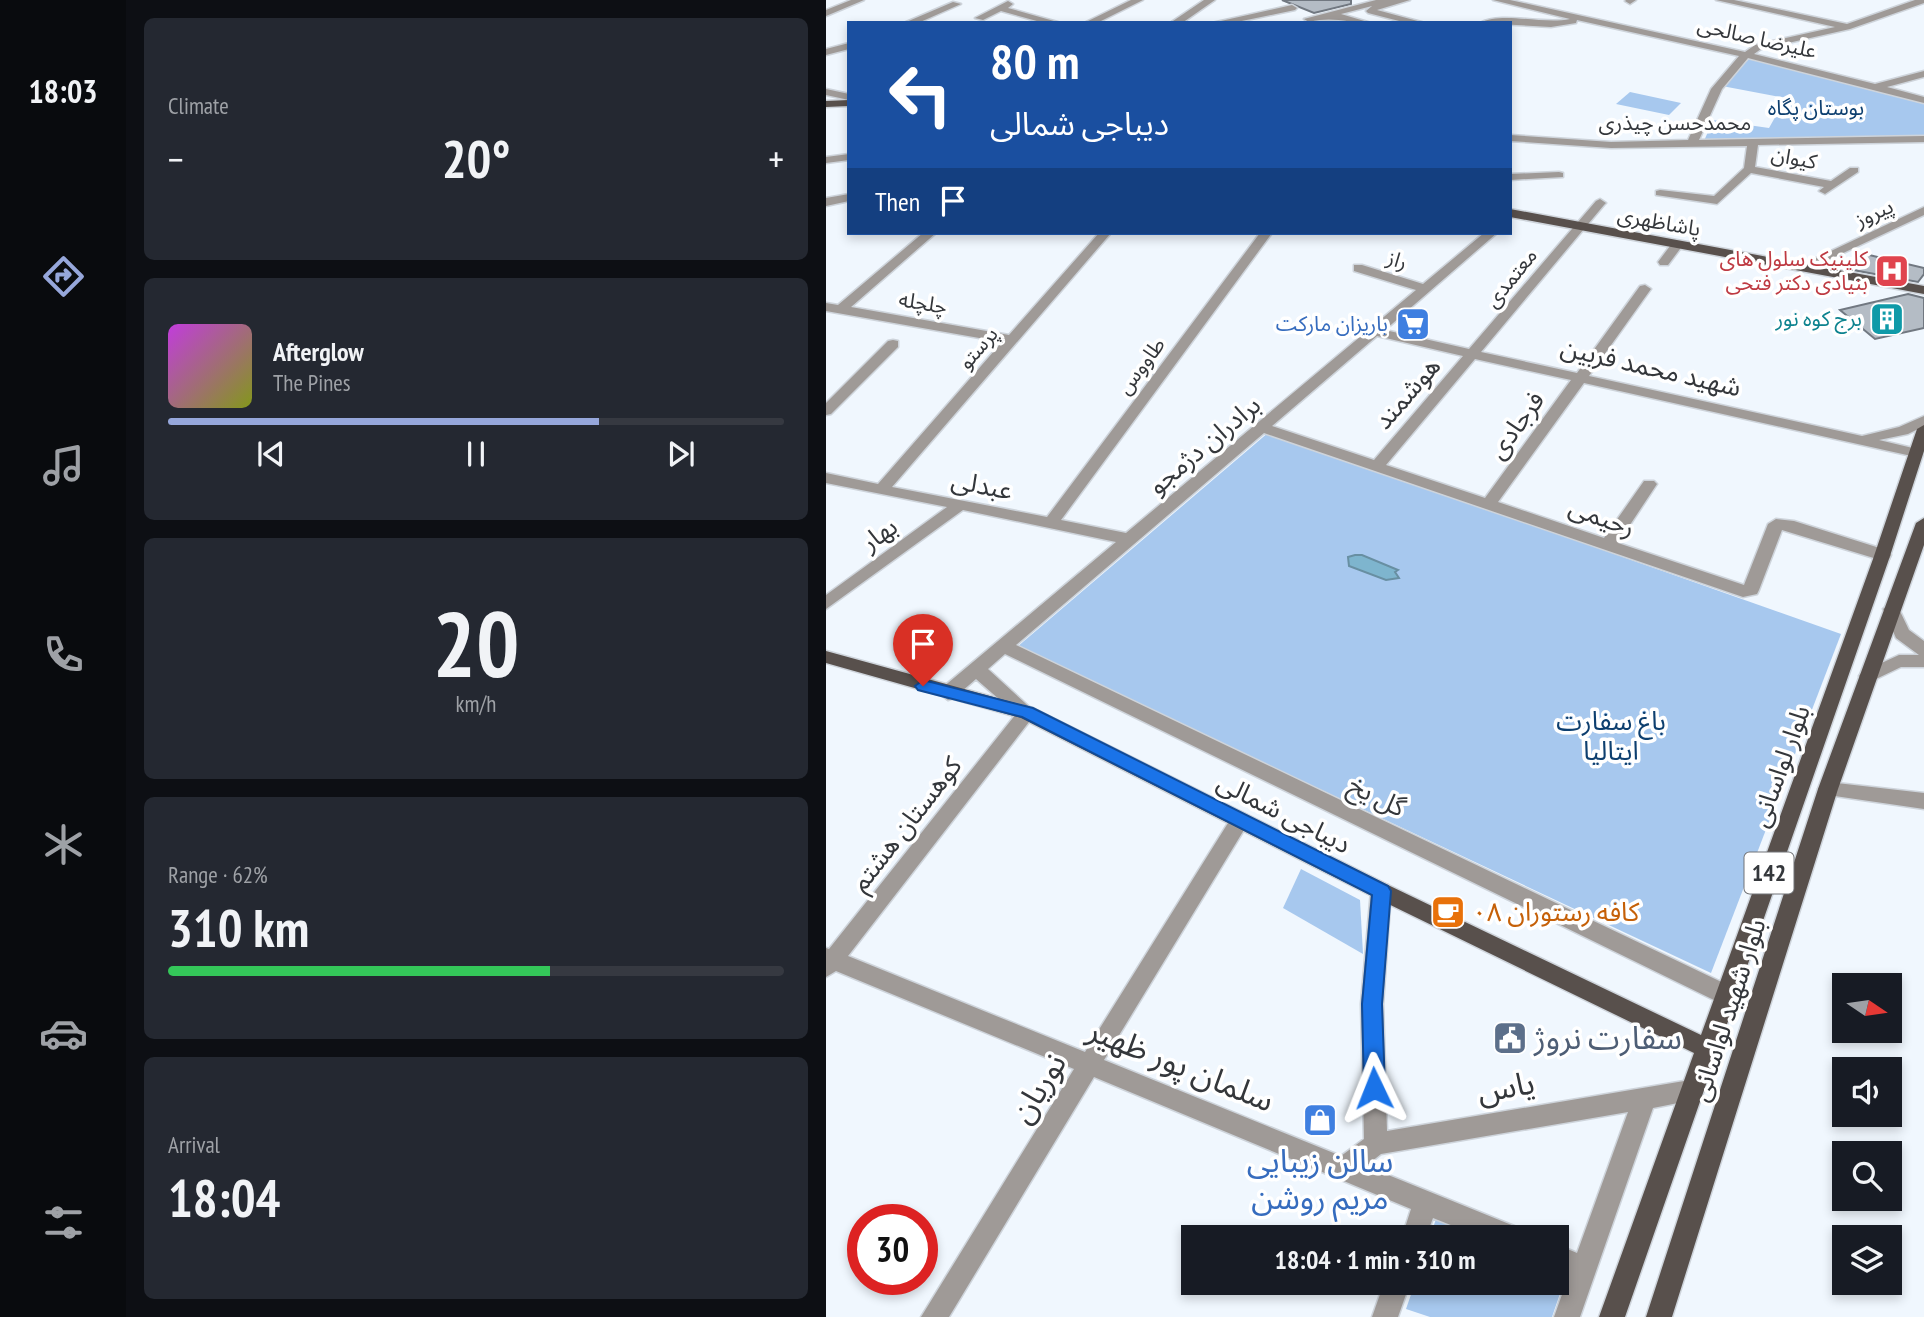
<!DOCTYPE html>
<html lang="en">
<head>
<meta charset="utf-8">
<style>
  :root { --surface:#171b24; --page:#242831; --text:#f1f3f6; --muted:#9ea1a6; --line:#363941; --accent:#96a7db }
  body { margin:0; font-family:"PT Sans Narrow","Noto Sans Arabic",sans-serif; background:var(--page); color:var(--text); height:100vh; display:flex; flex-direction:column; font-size:26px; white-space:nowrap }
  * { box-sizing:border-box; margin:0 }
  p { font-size:23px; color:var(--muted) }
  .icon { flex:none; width:38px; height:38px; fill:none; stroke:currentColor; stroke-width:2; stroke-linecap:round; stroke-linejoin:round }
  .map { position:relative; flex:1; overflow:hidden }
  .drawer { display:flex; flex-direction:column; gap:18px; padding:18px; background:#0d0f14; width:700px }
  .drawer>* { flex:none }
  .guide { position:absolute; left:21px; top:21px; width:665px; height:214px; border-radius:0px; box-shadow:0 4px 10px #0003; background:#1a4fa0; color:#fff; overflow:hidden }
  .needle { width:46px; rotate:103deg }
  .controls { position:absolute; left:1006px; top:973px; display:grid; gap:14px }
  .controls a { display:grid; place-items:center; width:70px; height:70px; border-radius:0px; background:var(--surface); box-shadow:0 4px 10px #0003; font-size:35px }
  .speed { position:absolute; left:21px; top:1204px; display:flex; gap:14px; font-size:35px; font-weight:700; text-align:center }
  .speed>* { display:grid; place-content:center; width:91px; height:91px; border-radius:50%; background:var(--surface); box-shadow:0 4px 10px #0003; line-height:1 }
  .speed .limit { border:10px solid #d22; background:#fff; color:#111 }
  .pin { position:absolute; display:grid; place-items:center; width:60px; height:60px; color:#fff; margin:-72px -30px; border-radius:50% 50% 50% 0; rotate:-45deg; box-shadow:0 0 7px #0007 }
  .pin .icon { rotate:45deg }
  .me { position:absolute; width:77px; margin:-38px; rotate:358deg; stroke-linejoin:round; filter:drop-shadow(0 0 5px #0008) }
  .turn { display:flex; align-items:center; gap:24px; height:147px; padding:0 28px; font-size:32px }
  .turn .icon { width:91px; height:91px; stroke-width:2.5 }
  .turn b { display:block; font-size:49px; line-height:60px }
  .then { display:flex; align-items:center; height:66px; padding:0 28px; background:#0003; gap:14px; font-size:26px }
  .big { font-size:52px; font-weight:800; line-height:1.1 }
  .drawer .tile { flex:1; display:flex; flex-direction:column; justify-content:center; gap:10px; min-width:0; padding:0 24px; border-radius:10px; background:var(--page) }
  .drawer .dial { align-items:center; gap:0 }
  .dial b { font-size:91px; line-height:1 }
  .song { display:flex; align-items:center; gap:21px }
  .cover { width:84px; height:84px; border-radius:10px; background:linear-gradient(135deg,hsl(290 70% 55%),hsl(70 70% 35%)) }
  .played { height:7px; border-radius:4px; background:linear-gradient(90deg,var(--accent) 70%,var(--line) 70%) }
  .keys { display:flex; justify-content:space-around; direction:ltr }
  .heat { display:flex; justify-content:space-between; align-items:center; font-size:38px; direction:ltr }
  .charge { height:10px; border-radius:5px; background:linear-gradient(90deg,#34c759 62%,var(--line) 0) }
  .trip { position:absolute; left:355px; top:1225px; width:388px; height:70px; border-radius:0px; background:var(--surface); box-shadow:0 4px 10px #0003; font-weight:800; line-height:70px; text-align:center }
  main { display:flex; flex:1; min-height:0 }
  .menu { display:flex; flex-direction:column; width:126px; justify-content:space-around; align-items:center; background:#090b0e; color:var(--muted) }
  .menu .icon { width:49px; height:49px }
  .menu .active { color:var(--accent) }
  .menu b { font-size:32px; color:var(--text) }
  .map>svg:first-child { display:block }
  .green { fill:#a7c8ee }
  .water { fill:#7eb5ce; stroke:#688fa2; stroke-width:2 }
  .building { fill:#b4bcc5; stroke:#717881; stroke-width:2 }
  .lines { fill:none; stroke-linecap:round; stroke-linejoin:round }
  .minor-casing { stroke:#ced4db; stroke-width:3 }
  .major-casing { stroke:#ced4db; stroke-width:3 }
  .minor { fill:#9f9a97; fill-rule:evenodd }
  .major { fill:#58504c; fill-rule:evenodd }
  .route { fill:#1a73e8; stroke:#114b97; stroke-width:2 }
  .labels { text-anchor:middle; stroke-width:7; stroke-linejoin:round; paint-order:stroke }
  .far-street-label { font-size:21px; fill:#34373b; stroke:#fff }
  .far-park-label { font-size:21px; fill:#0d3f6f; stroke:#fff }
  .far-health-label { font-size:21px; fill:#be3a42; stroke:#fff; text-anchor:end }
  .far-culture-label { font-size:21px; fill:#0d838f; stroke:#fff; text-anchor:end }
  .far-shop-label { font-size:21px; fill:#366cbe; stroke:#fff; text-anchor:end }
  .shield { fill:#fff; stroke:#717376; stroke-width:2 }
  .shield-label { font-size:24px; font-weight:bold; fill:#34373b }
  .street-label { font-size:26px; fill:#34373b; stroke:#fff }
  .park-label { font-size:26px; fill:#0d3f6f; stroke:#fff }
  .food-label { font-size:26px; fill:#c56008; stroke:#fff; text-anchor:start }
  .near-service-label { font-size:32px; fill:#4e5e75; stroke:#fff; text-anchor:start }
  .near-street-label { font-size:32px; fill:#34373b; stroke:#fff }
  .near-shop-label { font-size:32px; fill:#366cbe; stroke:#fff }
</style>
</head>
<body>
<main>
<nav class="menu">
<b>18:03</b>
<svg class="icon active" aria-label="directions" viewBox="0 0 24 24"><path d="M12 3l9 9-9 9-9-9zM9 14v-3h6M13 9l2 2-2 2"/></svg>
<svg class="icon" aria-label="music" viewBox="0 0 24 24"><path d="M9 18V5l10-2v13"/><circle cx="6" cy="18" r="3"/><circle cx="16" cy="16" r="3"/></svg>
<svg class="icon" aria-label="phone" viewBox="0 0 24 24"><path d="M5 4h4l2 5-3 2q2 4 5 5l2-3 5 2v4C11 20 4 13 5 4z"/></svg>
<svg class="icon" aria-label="climate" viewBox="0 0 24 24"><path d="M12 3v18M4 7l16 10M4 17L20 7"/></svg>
<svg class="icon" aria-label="car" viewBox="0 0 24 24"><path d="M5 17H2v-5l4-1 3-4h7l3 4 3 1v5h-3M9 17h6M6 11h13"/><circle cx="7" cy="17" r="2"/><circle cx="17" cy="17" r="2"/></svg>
<svg class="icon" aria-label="filters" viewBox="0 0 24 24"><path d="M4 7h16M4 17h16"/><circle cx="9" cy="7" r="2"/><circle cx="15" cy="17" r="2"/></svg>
</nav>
<section class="drawer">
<div class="tile"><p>Climate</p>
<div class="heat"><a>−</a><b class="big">20°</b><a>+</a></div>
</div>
<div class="tile">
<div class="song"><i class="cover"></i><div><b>Afterglow</b><p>The Pines</p></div></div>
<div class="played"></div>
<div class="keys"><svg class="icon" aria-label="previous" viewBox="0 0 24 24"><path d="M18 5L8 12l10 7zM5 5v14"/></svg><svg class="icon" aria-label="pause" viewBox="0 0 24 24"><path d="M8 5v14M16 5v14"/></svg><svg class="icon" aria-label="next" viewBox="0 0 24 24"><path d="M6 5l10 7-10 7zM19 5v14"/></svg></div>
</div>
<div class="tile dial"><b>20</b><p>km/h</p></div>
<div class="tile"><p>Range · 62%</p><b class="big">310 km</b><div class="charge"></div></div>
<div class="tile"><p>Arrival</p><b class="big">18:04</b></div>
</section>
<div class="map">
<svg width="1098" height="1317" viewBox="0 0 1098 1317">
  <rect width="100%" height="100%" fill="#f0f7fe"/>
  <g class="green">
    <path d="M923 59 1098 104V137L878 141 887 120 943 128 960 98 896 86Z"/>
    <path d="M804 92 855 103 843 115 790 104Z"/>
    <path d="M443 432 1015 634 885 973 191 647Z"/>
    <path d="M475 869 534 900 537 954 457 908Z"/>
    <path d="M610 1219 651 1237H604Z"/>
    <path d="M732 1272 740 1276 726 1317H604L580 1309 589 1283H732Z"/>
  </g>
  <path class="water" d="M529 555H536L572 570 569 572 573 578 560 580 523 566 522 557Z"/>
  <g class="building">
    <path d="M456 0H525V4L488 13Z"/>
    <path d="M1039 254 1098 268V274L1092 282 1027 270Z"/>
    <path d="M1082 294 1098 298V328L1049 339 1014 310Z"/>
  </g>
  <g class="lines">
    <g class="minor-casing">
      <g id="minor">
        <path d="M25 0H38L0 16V10Z"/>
        <path d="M305 0H317L271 23H258Z"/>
        <path d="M378 0H389L356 23H344Z"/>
        <path d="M550 0H584L551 10 599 23H581L542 13 540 11 546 6 515 14 545 23C520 23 508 16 483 22L478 19Z"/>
        <path d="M667 0H684L919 52 929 45 1009 27 890 0H908L1021 24 1089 0H1098V3L1024 29 935 49 928 54 1049 84 1098 71V77L1061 87 1098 97V103L922 58 896 89 873 140 1098 136V142L932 145 929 167 1005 181 1024 168H1032V172L999 194 993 191 998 187 925 173 891 204 830 195V191L834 190 888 196 918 168 921 146 785 148 684 141V135L785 142 862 140 885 89 913 56 751 20 750 23 725 27 654 23C676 11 717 25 744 19Z"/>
        <path d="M810 0 804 4 799 1 800 0Z"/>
        <path d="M182 1 187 4 182 8 235 23H218L175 11 157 20 149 18Z"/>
        <path d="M127 2 135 4 92 23H78Z"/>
        <path d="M466 5 471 8 469 10 406 23H386Z"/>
        <path d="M23 43V49L0 55V49Z"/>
        <path d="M0 89 23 94V100L0 95Z"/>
        <path d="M23 154V160L0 163V157Z"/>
        <path d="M733 172 737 173V177L684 180V174Z"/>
        <path d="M23 194V201L0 206V198Z"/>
        <path d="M774 199 780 203 778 205 655 352 751 373 814 286 819 285 825 289 763 376 1036 436 1073 427 1098 416V426L1082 434 1053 440 1095 450 1097 453 1090 457 758 383 672 502 778 538 818 481H828L831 484 792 543 918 585 942 524 950 519 968 521 1063 551 1065 555 1063 559H1051L956 530 933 590 931 594 917 597 438 433 190 645 908 988 911 995 908 1002 900 1005 892 1002 179 654 162 669 210 713 22 956 259 1052 407 815 414 812 421 815 424 820 421 825 278 1060 515 1156 538 1139 535 1004 545 891 548 885 555 883 562 885 565 891 557 1004 561 1131 864 1080 872 1083 875 1091 872 1099 827 1108 754 1317H728L743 1275 732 1269V1245L751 1253 802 1112 555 1154 540 1166 693 1228 696 1237H655L607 1218 600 1237H576L585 1209 268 1077 123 1317H95L248 1069 10 971 0 977V948L3 949 190 714 150 679 128 698 122 700 113 693 116 688 290 542 137 510 0 609V595L121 507 0 483V473L52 484 176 342 0 311V303L12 305 97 233H110L25 307 183 335 273 233H285L66 487 221 517 434 233H446L235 520 300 533 590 290 528 271V265H536L597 284 658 233H671L559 330 643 349 770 201ZM551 336 637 356 548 460 446 426ZM649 359 745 380 659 498 560 465Z"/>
        <path d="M1098 207V215L979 271 969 268Z"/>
        <path d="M847 242 857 245 842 265H834L832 262Z"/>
        <path d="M67 340 72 341V347L5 414 0 415V403L62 341Z"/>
        <path d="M1065 603 1071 605 1083 630 1098 641V667H1075L1048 680H1036L1033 676 1036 672 1073 655H1093L1070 638 1057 609Z"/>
        <path d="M1002 782 1098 793V809L995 794 992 789 995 784Z"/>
        <path d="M558 1283H584L572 1317H546Z"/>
      </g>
    </g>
    <g class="major-casing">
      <g id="major">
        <path d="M23 100V106L0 107V101Z"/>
        <path d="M684 209 1098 286V294L684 217Z"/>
        <path d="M1098 425V451L1063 559 799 1317H773L868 1053 548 897 195 718 0 663V651L207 708 562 885 875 1035 1047 559 1091 429Z"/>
        <path d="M1098 518V545L1012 789 846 1317H820L992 789 1090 523Z"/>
      </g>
    </g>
    <use href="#minor" class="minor"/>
    <use href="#major" class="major"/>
  </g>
  <path class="route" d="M97 680 207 708 562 886 565 891 556 1004 559 1088 556 1095 548 1097 541 1095 538 1088 536 1004 546 895 196 717 92 690 89 686Z"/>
  <defs>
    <g id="hospital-square" transform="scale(1.75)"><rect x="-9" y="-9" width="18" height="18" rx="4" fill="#e0444e" stroke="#fff"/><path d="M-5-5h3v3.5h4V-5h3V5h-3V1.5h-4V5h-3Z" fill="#fff"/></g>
    <g id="building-square" transform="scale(1.75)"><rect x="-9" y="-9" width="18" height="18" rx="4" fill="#0f9aa8" stroke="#fff"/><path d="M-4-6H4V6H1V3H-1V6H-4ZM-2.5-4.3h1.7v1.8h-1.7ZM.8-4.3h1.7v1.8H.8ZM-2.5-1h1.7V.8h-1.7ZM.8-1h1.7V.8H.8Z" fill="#fff"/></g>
    <g id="supermarket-square" transform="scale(1.75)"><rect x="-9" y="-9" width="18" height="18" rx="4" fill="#3f7fe0" stroke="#fff"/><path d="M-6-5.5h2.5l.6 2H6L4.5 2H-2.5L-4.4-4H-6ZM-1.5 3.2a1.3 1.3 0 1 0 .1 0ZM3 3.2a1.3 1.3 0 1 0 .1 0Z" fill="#fff"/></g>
    <g id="cafe-square" transform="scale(1.75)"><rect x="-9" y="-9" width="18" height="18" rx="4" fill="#e8710a" stroke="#fff"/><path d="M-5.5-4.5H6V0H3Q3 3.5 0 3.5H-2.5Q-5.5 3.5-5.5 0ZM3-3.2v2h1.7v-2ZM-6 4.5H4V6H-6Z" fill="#fff"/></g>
    <g id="civic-square" transform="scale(1.75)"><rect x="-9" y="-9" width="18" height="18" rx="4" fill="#5c6f8a" stroke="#fff"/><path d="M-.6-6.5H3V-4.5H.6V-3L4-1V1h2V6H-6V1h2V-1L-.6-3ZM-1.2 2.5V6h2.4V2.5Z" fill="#fff"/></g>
    <g id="shop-square" transform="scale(1.75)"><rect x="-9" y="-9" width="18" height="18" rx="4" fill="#3f7fe0" stroke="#fff"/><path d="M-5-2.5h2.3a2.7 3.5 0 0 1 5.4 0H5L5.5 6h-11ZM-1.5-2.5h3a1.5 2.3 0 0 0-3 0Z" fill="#fff"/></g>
  </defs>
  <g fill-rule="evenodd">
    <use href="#hospital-square" x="1066" y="271"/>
    <use href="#building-square" x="1061" y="319"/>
    <use href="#supermarket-square" x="587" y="324"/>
    <use href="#cafe-square" x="622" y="912"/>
    <use href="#civic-square" x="684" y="1038"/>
    <use href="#shop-square" x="494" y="1120"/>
  </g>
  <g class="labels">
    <g class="far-street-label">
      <text transform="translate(931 38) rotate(13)" y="7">علیرضا صالحی</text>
      <text x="849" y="130">محمدحسن چیذری</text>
      <text transform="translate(968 158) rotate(11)" y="7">کیوان</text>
      <text transform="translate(1048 213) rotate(-25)" y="7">پیروز</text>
      <text transform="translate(833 222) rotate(10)" y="7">پاشاظهری</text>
      <text transform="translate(571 260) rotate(18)" y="7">راز</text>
      <text transform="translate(685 278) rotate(-51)" y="7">معتمدی</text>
      <text transform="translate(97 303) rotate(10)" y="7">چلچله</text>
      <text transform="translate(152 348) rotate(-49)" y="7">پرستو</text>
      <text transform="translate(315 366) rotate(-53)" y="7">طاووس</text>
    </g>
    <g class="far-park-label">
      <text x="990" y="115">بوستان پگاه</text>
    </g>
    <g class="far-health-label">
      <text x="1042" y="266">کلینیک سلول های<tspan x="1042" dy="24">بنیادی دکتر فتحی</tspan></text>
    </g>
    <g class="far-culture-label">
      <text x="1036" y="326">برج کوه نور</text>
    </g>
    <g class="far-shop-label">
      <text x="562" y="331">باریزان مارکت</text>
    </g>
    <rect class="shield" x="918.5" y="852.5" width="49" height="41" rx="5"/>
    <g class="shield-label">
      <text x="943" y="881">142</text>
    </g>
    <g class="street-label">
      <text transform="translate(825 367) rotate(13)" y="9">شهید محمد فربین</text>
      <text transform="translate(581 393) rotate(-49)" y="9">هوشمند</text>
      <text transform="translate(690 425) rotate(-54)" y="9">فرجادی</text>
      <text transform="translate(378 445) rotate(-40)" y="9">برادران دژمجو</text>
      <text transform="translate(156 485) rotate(11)" y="9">عبدلی</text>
      <text transform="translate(776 517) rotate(20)" y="9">رحیمی</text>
      <text transform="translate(53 534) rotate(-36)" y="9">بهار</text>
      <text transform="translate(954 766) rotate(-70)" y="9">بلوار لواسانی</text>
      <text transform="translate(551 796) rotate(26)" y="9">گل یخ</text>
      <text transform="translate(458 813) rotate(27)" y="9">دیباجی شمالی</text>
      <text transform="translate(80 824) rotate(-52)" y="9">کوهستان هشتم</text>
      <text transform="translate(902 1010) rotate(-72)" y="9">بلوار شهید لواسانی</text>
    </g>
    <g class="park-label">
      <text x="785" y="730">باغ سفارت<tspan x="785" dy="30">ایتالیا</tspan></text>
    </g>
    <g class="food-label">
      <text x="646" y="921">کافه رستوران ٠٨</text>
    </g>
    <g class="near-service-label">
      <text x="708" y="1049">سفارت نروژ</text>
    </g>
    <g class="near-street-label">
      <text transform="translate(355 1065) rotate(22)" y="11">سلمان پور ظهیر</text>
      <text transform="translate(680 1087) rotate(-10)" y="11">یاس</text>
      <text transform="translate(212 1088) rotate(-58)" y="11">نوریان</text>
    </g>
    <g class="near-shop-label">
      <text x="494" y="1172">سالن زیبایی<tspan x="494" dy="37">مریم روشن</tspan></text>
    </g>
  </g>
</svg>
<div class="controls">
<a><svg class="needle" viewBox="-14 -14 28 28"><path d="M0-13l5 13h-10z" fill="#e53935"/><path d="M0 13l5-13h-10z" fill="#9ea1a6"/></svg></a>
<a><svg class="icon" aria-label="sound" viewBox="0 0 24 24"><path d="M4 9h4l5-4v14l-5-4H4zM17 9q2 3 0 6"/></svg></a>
<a><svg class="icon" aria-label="search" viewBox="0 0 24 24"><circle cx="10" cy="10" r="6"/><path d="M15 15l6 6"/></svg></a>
<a><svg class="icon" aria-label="layers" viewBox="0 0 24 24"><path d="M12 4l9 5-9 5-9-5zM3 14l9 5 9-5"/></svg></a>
</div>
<div class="speed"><div class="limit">30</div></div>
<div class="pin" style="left:97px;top:686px;background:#d93025"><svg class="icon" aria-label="arrive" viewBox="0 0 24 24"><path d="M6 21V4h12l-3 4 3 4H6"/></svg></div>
<svg class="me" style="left:548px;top:1088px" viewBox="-20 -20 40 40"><path d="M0-17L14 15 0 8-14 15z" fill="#1a73e8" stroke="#fff" stroke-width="4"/></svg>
<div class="trip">18:04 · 1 min · 310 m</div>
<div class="guide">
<div class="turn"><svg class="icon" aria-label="left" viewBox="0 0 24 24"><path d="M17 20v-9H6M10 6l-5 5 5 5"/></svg><div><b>80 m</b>دیباجی شمالی</div></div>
<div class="then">Then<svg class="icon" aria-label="arrive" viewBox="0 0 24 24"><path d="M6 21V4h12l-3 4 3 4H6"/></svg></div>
</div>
</div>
</main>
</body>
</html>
